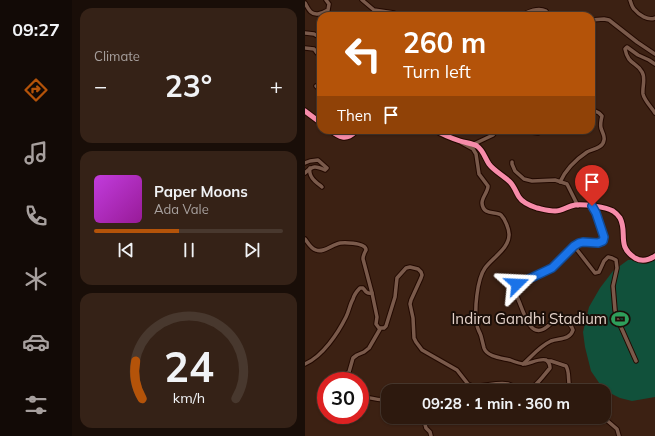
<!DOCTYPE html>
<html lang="en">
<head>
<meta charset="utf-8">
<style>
  :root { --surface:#2d190e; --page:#352217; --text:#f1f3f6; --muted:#a7a09e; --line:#48382e; --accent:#b45309 }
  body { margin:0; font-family:Mulish,sans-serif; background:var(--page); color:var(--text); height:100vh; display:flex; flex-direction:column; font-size:15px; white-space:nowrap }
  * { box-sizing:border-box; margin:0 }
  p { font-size:13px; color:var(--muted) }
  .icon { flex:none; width:22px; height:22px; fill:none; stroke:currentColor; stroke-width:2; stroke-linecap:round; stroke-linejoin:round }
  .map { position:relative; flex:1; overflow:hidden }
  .sheet { display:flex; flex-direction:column; gap:8px; padding:8px; background:#190e08; width:233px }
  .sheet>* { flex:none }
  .banner { position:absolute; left:12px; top:12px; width:278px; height:122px; border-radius:12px; box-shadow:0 1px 3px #0004,0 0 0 1px var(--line); background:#b45309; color:#fff; overflow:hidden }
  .speed { position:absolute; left:12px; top:372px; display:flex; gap:8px; font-size:20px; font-weight:700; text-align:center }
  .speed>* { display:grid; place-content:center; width:52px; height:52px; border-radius:50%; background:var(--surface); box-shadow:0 1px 3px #0004,0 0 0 1px var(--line); line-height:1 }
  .speed .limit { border:6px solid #d22; background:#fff; color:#111 }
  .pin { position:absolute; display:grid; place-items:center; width:34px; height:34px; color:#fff; margin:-41px -17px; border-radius:50% 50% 50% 0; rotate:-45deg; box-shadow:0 0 4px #0007 }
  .pin .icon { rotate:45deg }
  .me { position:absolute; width:44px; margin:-22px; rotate:69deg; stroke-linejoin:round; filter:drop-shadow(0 0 3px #0008) }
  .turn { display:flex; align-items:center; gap:14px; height:84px; padding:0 20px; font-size:18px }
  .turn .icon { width:52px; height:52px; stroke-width:2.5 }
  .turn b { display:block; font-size:28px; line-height:34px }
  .then { display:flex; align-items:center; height:38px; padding:0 20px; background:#0003; gap:8px; font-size:15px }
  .big { font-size:30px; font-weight:700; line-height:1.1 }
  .sheet .tile { flex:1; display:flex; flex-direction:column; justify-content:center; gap:6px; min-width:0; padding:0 14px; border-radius:12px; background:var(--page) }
  .sheet .dial { align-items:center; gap:0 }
  .dial svg { height:104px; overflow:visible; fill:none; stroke:var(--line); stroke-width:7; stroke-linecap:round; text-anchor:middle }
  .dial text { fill:var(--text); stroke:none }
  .song { display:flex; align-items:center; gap:12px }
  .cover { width:48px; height:48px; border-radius:6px; background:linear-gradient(135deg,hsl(290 70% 55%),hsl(300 70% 35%)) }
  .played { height:4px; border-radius:2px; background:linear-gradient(90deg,var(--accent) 45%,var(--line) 45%) }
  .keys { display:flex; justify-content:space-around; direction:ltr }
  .heat { display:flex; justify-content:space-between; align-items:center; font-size:22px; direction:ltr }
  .trip { position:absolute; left:76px; top:384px; width:230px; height:40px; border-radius:12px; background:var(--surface); box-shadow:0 1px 3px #0004,0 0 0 1px var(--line); font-weight:700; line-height:40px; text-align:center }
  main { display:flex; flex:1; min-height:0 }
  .menu { display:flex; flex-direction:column; width:72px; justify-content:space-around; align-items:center; background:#120a06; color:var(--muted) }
  .menu .icon { width:28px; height:28px }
  .menu .current { color:var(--accent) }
  .menu b { font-size:18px; color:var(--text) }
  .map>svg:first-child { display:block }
  .pitch { fill:#11513b }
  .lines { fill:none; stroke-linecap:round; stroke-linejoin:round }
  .minor-casing { stroke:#220900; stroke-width:5.5 }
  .highway-casing { stroke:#220900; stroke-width:7 }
  .minor { stroke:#7a5a4b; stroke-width:3.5 }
  .highway { stroke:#f78caa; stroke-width:5 }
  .route-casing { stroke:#114b97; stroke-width:10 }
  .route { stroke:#1a73e8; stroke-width:7 }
  .labels { text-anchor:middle; stroke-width:4; stroke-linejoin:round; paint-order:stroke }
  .poi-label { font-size:15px; fill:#e3d1c8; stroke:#1a0e08; text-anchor:end }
</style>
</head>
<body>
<main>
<nav class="menu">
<b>09:27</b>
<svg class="icon current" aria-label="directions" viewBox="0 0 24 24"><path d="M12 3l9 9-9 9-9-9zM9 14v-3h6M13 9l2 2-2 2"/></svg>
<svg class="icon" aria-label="music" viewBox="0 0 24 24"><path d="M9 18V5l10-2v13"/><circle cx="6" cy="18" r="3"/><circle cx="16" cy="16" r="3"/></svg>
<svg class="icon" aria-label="phone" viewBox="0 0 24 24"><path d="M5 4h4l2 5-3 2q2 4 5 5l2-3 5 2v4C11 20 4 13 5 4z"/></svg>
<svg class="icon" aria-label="climate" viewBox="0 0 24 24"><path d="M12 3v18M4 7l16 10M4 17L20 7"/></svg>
<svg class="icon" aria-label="car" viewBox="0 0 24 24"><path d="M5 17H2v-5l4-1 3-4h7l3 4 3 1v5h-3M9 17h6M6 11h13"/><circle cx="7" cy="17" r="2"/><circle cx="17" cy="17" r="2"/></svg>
<svg class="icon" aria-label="filters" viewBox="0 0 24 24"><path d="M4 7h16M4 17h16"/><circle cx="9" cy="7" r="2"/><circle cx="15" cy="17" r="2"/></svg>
</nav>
<section class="sheet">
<div class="tile"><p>Climate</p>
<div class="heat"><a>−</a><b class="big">23°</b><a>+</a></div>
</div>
<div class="tile">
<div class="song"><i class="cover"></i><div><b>Paper Moons</b><p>Ada Vale</p></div></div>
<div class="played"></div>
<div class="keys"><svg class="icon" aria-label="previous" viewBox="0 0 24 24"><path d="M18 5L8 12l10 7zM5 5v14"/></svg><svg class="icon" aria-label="pause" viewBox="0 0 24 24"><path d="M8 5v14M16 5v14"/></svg><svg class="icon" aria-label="next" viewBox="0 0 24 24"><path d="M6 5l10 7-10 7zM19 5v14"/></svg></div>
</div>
<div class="tile dial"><svg viewBox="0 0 100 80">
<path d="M14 69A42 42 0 1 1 86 69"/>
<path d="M14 69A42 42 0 0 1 9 40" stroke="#b45309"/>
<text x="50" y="56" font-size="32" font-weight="700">24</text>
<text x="50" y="72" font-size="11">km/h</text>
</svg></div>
</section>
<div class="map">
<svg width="350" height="436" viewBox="0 0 350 436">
  <rect width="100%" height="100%" fill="#3c2113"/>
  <path class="pitch" d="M350 259V397L327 401 315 398 299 390 286 371 280 347 278 332 284 307 295 288 308 271 323 260H330L338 263Z"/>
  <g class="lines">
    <g class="minor-casing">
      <g id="minor">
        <path d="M57 0 69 10 89 13 92 16"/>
        <path d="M325 0C326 3 327 7 329 9 334 15 343 21 350 18"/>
        <path d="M0 3C3 8 5 15 13 14 17 13 20 12 23 10L24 4 21 0"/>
        <path d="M215 16C223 12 232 7 241 11L243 16"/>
        <path d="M286 20 299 19 304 20 332 42 350 54"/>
        <path d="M0 33 9 34 16 38"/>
        <path d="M0 48 9 49 12 53"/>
        <path d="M350 64 344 60 333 55 322 47 320 49C323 65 332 62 337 72 341 78 337 87 338 94 339 100 347 108 350 113"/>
        <path d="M11 86 16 91"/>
        <path d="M222 130 226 132 233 133 239 130"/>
        <path d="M169 144 188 135 192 130"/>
        <path d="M207 162V164L210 171 219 179 227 181 250 180 262 184 273 206"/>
        <path d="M0 163 5 161 13 160 22 168 20 170C11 166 8 165 0 173"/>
        <path d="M5 168C3 177 11 182 17 187"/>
        <path d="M255 182C261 169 270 160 282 152 288 149 298 148 299 140 300 136 297 132 296 128 295 124 296 120 297 116L294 113 286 109"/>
        <path d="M0 239C3 243 6 249 11 250 18 253 25 246 32 244 36 242 61 242 61 250 60 252 58 255 58 259L67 293"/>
        <path d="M269 246 290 273 294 272 299 261 303 257 307 258 311 260 312 268 308 286 310 310 312 318 331 361"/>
        <path d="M243 361H246L261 366C266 374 261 385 267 391"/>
        <path d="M0 364C18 356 33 333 41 317 44 311 45 304 48 299 49 295 52 291 55 288H58C61 292 62 294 67 293L72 317 71 324 74 328H79L81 326 90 297 92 278 101 268 105 267 113 269 116 272 117 275 116 278 106 300 105 304 108 318 109 338 111 342 117 350 152 370 163 384 167 386H171C181 386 193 382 203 384 208 385 211 390 216 391 228 392 238 376 245 368 245 364 244 362 241 360 235 358 226 363 220 364 215 364 210 362 205 360 197 358 182 357 179 348 178 344 177 340 176 336 175 332 172 329 172 325 169 311 172 279 180 268 187 258 205 248 204 234 204 229 200 219 196 215 191 211 178 216 177 203 177 197 183 192 183 186L174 174 171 154 168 149 157 143"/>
        <path d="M218 364C227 356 235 346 246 341 254 338 265 340 268 330 265 321 255 318 247 323 242 326 238 332 231 330 221 327 216 303 211 295 210 292 208 290 207 287L209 285 228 277 246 269 269 246 274 243 278 242 293 243 298 241 299 237 291 213 287 206"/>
        <path d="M33 381 36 378 44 372 48 358 52 355 59 352 64 348 75 329"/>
        <path d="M55 397C66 396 72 402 83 399"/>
        <path d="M118 417 121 428 125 432 126 436"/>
        <path d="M298 417 312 429 314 436"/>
      </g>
    </g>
    <g class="highway-casing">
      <g id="highway">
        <path d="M0 111 16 123"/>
        <path d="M25 130C34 137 41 141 50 132V130"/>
        <path d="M130 130C138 135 146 138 155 141 161 143 167 143 172 146 178 150 180 158 184 164 189 171 198 175 205 182 209 186 211 192 214 197 217 202 226 206 232 208 237 209 244 211 250 211 257 211 263 206 270 205 279 204 301 207 308 211 311 213 313 215 315 218 323 233 311 246 330 258 337 262 344 260 350 256"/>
      </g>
    </g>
    <use href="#minor" class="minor"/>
    <use href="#highway" class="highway"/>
  </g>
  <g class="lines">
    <g class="route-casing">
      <path id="route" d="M212 284 228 277 247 268 269 246 274 243 278 242 293 243 298 241 299 237 291 213 287 206"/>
    </g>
    <use href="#route" class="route"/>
  </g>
  <defs>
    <g id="stadium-bare" transform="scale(1.38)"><path d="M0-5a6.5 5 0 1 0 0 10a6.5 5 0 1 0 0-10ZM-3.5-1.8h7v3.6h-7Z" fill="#2e9e5b" stroke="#1a0e08" stroke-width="2.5" paint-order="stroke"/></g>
  </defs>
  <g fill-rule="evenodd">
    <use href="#stadium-bare" x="315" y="319"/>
  </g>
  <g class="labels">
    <g class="poi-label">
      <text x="302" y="324">Indira Gandhi Stadium</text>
    </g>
  </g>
</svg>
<div class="speed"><div class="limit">30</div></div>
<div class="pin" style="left:287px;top:206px;background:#d93025"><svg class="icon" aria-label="arrive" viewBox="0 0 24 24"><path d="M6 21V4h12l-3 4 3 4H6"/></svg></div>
<svg class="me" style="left:212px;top:284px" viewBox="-20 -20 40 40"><path d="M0-17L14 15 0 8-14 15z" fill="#1a73e8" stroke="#fff" stroke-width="4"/></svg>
<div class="trip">09:28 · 1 min · 360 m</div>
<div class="banner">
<div class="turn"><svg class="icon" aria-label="left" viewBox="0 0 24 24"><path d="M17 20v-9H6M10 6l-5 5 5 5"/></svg><div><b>260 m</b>Turn left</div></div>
<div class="then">Then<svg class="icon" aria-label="arrive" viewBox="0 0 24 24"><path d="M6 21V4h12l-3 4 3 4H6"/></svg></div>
</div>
</div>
</main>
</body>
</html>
